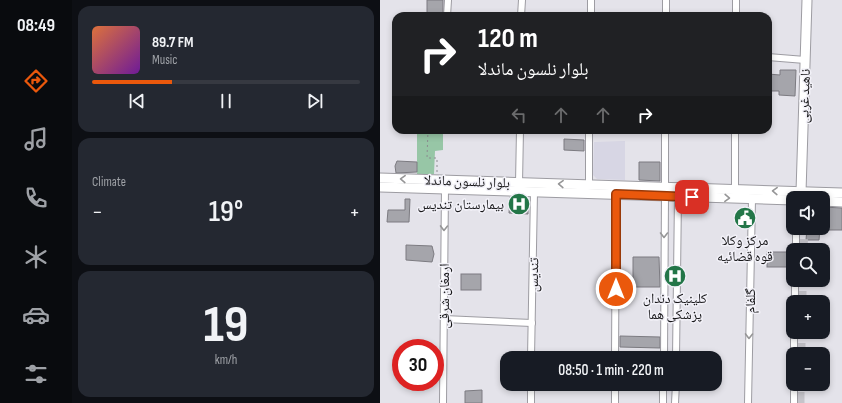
<!DOCTYPE html>
<html lang="en">
<head>
<meta charset="utf-8">
<style>
  :root { --surface:#171b24; --page:#242831; --text:#f1f3f6; --muted:#9ea1a6; --line:#363941; --accent:#ea580c }
  body { margin:0; font-family:"Sofia Sans Condensed","Noto Naskh Arabic",sans-serif; background:var(--page); color:var(--text); height:100vh; display:flex; flex-direction:column; font-size:15px; white-space:nowrap }
  * { box-sizing:border-box; margin:0 }
  p { font-size:13px; color:var(--muted) }
  .icon { flex:none; width:22px; height:22px; fill:none; stroke:currentColor; stroke-width:2; stroke-linecap:round; stroke-linejoin:round }
  .map { position:relative; flex:1; overflow:hidden }
  .sheet { display:flex; flex-direction:column; gap:6px; padding:6px; background:#0d0f14; width:308px }
  .sheet>* { flex:none }
  .top-card { position:absolute; left:12px; top:12px; width:380px; height:122px; border-radius:12px; box-shadow:0 2px 6px #0003; background:#202124; color:#fff; overflow:hidden }
  .controls { position:absolute; left:406px; top:191px; display:grid; gap:8px }
  .controls a { display:grid; place-items:center; width:44px; height:44px; border-radius:8px; background:var(--surface); box-shadow:0 2px 6px #0003; font-size:20px }
  .speed { position:absolute; left:12px; top:339px; display:flex; gap:8px; font-size:20px; font-weight:700; text-align:center }
  .speed>* { display:grid; place-content:center; width:52px; height:52px; border-radius:50%; background:var(--surface); box-shadow:0 2px 6px #0003; line-height:1 }
  .speed .limit { border:6px solid #d22; background:#fff; color:#111 }
  .pin { position:absolute; display:grid; place-items:center; width:34px; height:34px; color:#fff; margin:-17px; border-radius:8px; box-shadow:0 2px 6px #0006 }
  .me { position:absolute; width:44px; margin:-22px; rotate:0deg; stroke-linejoin:round; filter:drop-shadow(0 0 3px #0008) }
  .turn { display:flex; align-items:center; gap:14px; height:84px; padding:0 20px; font-size:18px }
  .turn .icon { width:52px; height:52px; stroke-width:2.5 }
  .turn b { display:block; font-size:28px; line-height:34px }
  .lanes { display:flex; align-items:center; height:38px; padding:0 20px; background:#0003; justify-content:center; gap:20px; direction:ltr }
  .lanes .off { opacity:.35 }
  .big { font-size:30px; font-weight:600; line-height:1.1 }
  .sheet .widget { flex:1; display:flex; flex-direction:column; justify-content:center; gap:6px; min-width:0; padding:0 14px; border-radius:12px; background:var(--page) }
  .sheet .dial { align-items:center; gap:0 }
  .dial b { font-size:52px; line-height:1 }
  .song { display:flex; align-items:center; gap:12px }
  .cover { width:48px; height:48px; border-radius:6px; background:linear-gradient(135deg,hsl(20 70% 55%),hsl(280 70% 35%)) }
  .played { height:4px; border-radius:2px; background:linear-gradient(90deg,var(--accent) 30%,var(--line) 30%) }
  .keys { display:flex; justify-content:space-around; direction:ltr }
  .heat { display:flex; justify-content:space-between; align-items:center; font-size:22px; direction:ltr }
  .trip { position:absolute; left:120px; top:351px; width:222px; height:40px; border-radius:12px; background:var(--surface); box-shadow:0 2px 6px #0003; font-weight:600; line-height:40px; text-align:center }
  main { display:flex; flex:1; min-height:0 }
  .dock { display:flex; flex-direction:column; width:72px; justify-content:space-around; align-items:center; background:#090b0e; color:var(--muted) }
  .dock .icon { width:28px; height:28px }
  .dock .active { color:var(--accent) }
  .dock b { font-size:18px; color:var(--text) }
  .map>svg:first-child { display:block }
  .built { fill:#d7d6e4 }
  .green { fill:#97c6a6 }
  .building { fill:#a5a5ab; stroke:#7c7b81 }
  .lines { fill:none; stroke-linecap:round; stroke-linejoin:round }
  .highway-tunnel { stroke:#c5c4ca; stroke-width:11; stroke-dasharray:11 5.5; stroke-linecap:butt }
  .street-casing { stroke:#9d9ca2; stroke-width:8 }
  .secondary-casing { stroke:#9d9ca2; stroke-width:11 }
  .path { stroke:#8b8b8f; stroke-width:1; stroke-dasharray:2 3; stroke-linecap:butt }
  .street { stroke:#fff; stroke-width:6 }
  .secondary { stroke:#fff; stroke-width:9 }
  .oneway { stroke:#969697 }
  .route-casing { stroke:#983908; stroke-width:10 }
  .route { stroke:#ea580c; stroke-width:7 }
  .labels { text-anchor:middle; stroke-width:3; stroke-linejoin:round; paint-order:stroke }
  .street-label { font-size:14px; fill:#161618; stroke:#f2f1f8 }
  .poi-label { font-size:14px; fill:#161618; stroke:#f2f1f8 }
</style>
</head>
<body>
<main>
<nav class="dock">
<b>08:49</b>
<svg class="icon active" aria-label="directions" viewBox="0 0 24 24"><path d="M12 3l9 9-9 9-9-9zM9 14v-3h6M13 9l2 2-2 2"/></svg>
<svg class="icon" aria-label="music" viewBox="0 0 24 24"><path d="M9 18V5l10-2v13"/><circle cx="6" cy="18" r="3"/><circle cx="16" cy="16" r="3"/></svg>
<svg class="icon" aria-label="phone" viewBox="0 0 24 24"><path d="M5 4h4l2 5-3 2q2 4 5 5l2-3 5 2v4C11 20 4 13 5 4z"/></svg>
<svg class="icon" aria-label="climate" viewBox="0 0 24 24"><path d="M12 3v18M4 7l16 10M4 17L20 7"/></svg>
<svg class="icon" aria-label="car" viewBox="0 0 24 24"><path d="M5 17H2v-5l4-1 3-4h7l3 4 3 1v5h-3M9 17h6M6 11h13"/><circle cx="7" cy="17" r="2"/><circle cx="17" cy="17" r="2"/></svg>
<svg class="icon" aria-label="filters" viewBox="0 0 24 24"><path d="M4 7h16M4 17h16"/><circle cx="9" cy="7" r="2"/><circle cx="15" cy="17" r="2"/></svg>
</nav>
<section class="sheet">
<div class="widget">
<div class="song"><i class="cover"></i><div><b>89.7 FM</b><p>Music</p></div></div>
<div class="played"></div>
<div class="keys"><svg class="icon" aria-label="previous" viewBox="0 0 24 24"><path d="M18 5L8 12l10 7zM5 5v14"/></svg><svg class="icon" aria-label="pause" viewBox="0 0 24 24"><path d="M8 5v14M16 5v14"/></svg><svg class="icon" aria-label="next" viewBox="0 0 24 24"><path d="M6 5l10 7-10 7zM19 5v14"/></svg></div>
</div>
<div class="widget"><p>Climate</p>
<div class="heat"><a>−</a><b class="big">19°</b><a>+</a></div>
</div>
<div class="widget dial"><b>19</b><p>km/h</p></div>
</section>
<div class="map">
<svg width="462" height="403" viewBox="0 0 462 403">
  <rect width="100%" height="100%" fill="#e4e3ea"/>
  <path class="built" d="M245 141V180L217 179 213 175 214 142Z"/>
  <path class="green" d="M37 130H63V150L55 151 54 174H37Z"/>
  <g class="building">
    <rect x="47" y="0" width="16" height="16"/>
    <path d="M400 70H416L415 96 399 95V91H388V74L400 75Z"/>
    <path d="M184 139 204 140V151L184 150Z"/>
    <path d="M17 161 37 162V172L16 173 15 166Z"/>
    <path d="M259 162H280V181L259 180Z"/>
    <path d="M130 197 147 198 148 199V214L129 213Z"/>
    <path d="M25 199H30L29 222H7L8 210H25Z"/>
    <path d="M443 207 462 208V230H443Z"/>
    <path d="M427 228H440L439 240H426Z"/>
    <path d="M26 245 52 246 54 254 52 262 26 260Z"/>
    <rect x="387" y="252" width="24" height="15"/>
    <path d="M253 257H279L280 287H253Z"/>
    <rect x="81" y="274" width="20" height="16"/>
    <path d="M240 336 280 337V348L240 347Z"/>
    <path d="M102 390V403H85V391Z"/>
  </g>
  <g class="lines">
    <g class="highway-tunnel">
      <path d="M422 250 423 228"/>
      <path d="M421 302V280"/>
      <path d="M420 354V332"/>
      <path d="M419 403V384"/>
    </g>
    <g class="street-casing">
      <g id="street">
        <path d="M67 16 68 0"/>
        <path d="M141 16 142 0"/>
        <path d="M211 16V0"/>
        <path d="M286 16V0"/>
        <path d="M356 16V0"/>
        <path d="M388 57 425 60"/>
        <path d="M139 183 140 130"/>
        <path d="M209 185V130"/>
        <path d="M285 188V130"/>
        <path d="M355 190V130"/>
        <path d="M416 250V228"/>
        <path d="M415 302V280"/>
        <path d="M64 319 152 323"/>
        <path d="M414 354V332"/>
        <path d="M151 358 154 192"/>
        <path d="M235 358 236 194"/>
        <path d="M284 358 285 196"/>
        <path d="M296 358 298 196"/>
        <path d="M235 384V403"/>
        <path d="M414 384V403"/>
        <path d="M63 403 65 187"/>
        <path d="M151 403V384"/>
        <path d="M283 403V384H296"/>
        <path d="M295 403 296 384"/>
        <path d="M368 403 372 199"/>
      </g>
    </g>
    <g class="secondary-casing">
      <g id="secondary">
        <path d="M0 178 462 193"/>
        <path d="M0 187 413 200"/>
        <path d="M421 192 427 0"/>
        <path d="M443 201 462 202"/>
      </g>
    </g>
    <path class="path" d="M48 130 47 158H57V172"/>
    <use href="#street" class="street"/>
    <use href="#secondary" class="secondary"/>
  </g>
  <defs><path id="oneway-chevron" d="M-2-3.5L2.5 0L-2 3.5" fill="none" stroke-width="1.6" stroke-linecap="round" stroke-linejoin="round"/></defs>
  <g class="oneway">
    <use href="#oneway-chevron" transform="translate(23 179) rotate(-178)"/>
    <use href="#oneway-chevron" transform="translate(181 184) rotate(-178)"/>
    <use href="#oneway-chevron" transform="translate(395 191) rotate(-178)"/>
    <use href="#oneway-chevron" transform="translate(347 198) rotate(2)"/>
    <use href="#oneway-chevron" transform="translate(64 228) rotate(91)"/>
    <use href="#oneway-chevron" transform="translate(284 235) rotate(90)"/>
    <use href="#oneway-chevron" transform="translate(369 336) rotate(91)"/>
  </g>
  <g class="lines">
    <g class="route-casing">
      <path id="route" d="M236 289V194L312 197"/>
    </g>
    <use href="#route" class="route"/>
  </g>
  <defs>
    <g id="hospital-disc" transform="scale(1.15)"><circle r="9.5" fill="#237648" stroke="#f2f1f8"/><path d="M-5-5h3v3.5h4V-5h3V5h-3V1.5h-4V5h-3Z" fill="#fff"/></g>
    <g id="civic-disc" transform="scale(1.15)"><circle r="9.5" fill="#237648" stroke="#f2f1f8"/><path d="M-.6-6.5H3V-4.5H.6V-3L4-1V1h2V6H-6V1h2V-1L-.6-3ZM-1.2 2.5V6h2.4V2.5Z" fill="#fff"/></g>
  </defs>
  <g fill-rule="evenodd">
    <use href="#hospital-disc" x="139" y="204"/>
    <use href="#civic-disc" x="365" y="218"/>
    <use href="#hospital-disc" x="295" y="276"/>
  </g>
  <g class="labels">
    <g class="street-label">
      <text transform="translate(424 96) rotate(-88)" y="5">ناهید غربی</text>
      <text transform="translate(87 181) rotate(2)" y="5">بلوار نلسون ماندلا</text>
      <text transform="translate(153 275) rotate(-89)" y="5">تندیس</text>
      <text transform="translate(64 296) rotate(-90)" y="5">ارمغان شرقی</text>
      <text transform="translate(370 301) rotate(-89)" y="5">گلفام</text>
    </g>
    <g class="poi-label">
      <text x="124" y="209" text-anchor="end">بیمارستان تندیس</text>
      <text x="365" y="245">مرکز وکلا<tspan x="365" dy="16">قوه قضائیه</tspan></text>
      <text x="295" y="303">کلینیک دندان<tspan x="295" dy="16">پزشکی هما</tspan></text>
    </g>
  </g>
</svg>
<div class="controls">
<a><svg class="icon" aria-label="sound" viewBox="0 0 24 24"><path d="M4 9h4l5-4v14l-5-4H4zM17 9q2 3 0 6"/></svg></a>
<a><svg class="icon" aria-label="search" viewBox="0 0 24 24"><circle cx="10" cy="10" r="6"/><path d="M15 15l6 6"/></svg></a>
<a>+</a>
<a>−</a>
</div>
<div class="speed"><div class="limit">30</div></div>
<div class="pin" style="left:312px;top:197px;background:#d93025"><svg class="icon" aria-label="arrive" viewBox="0 0 24 24"><path d="M6 21V4h12l-3 4 3 4H6"/></svg></div>
<svg class="me" style="left:236px;top:289px" viewBox="-20 -20 40 40"><circle r="17" fill="#ea580c" stroke="#fff" stroke-width="3"/><path d="M0-11L8 9 0 5-8 9z" fill="#fff"/></svg>
<div class="trip">08:50 · 1 min · 220 m</div>
<div class="top-card">
<div class="turn"><svg class="icon" aria-label="right" viewBox="0 0 24 24"><path d="M7 20v-9h11M14 6l5 5-5 5"/></svg><div><b>120 m</b>بلوار نلسون ماندلا</div></div>
<div class="lanes"><svg class="icon off" aria-label="left" viewBox="0 0 24 24"><path d="M17 20v-9H6M10 6l-5 5 5 5"/></svg><svg class="icon off" aria-label="ahead" viewBox="0 0 24 24"><path d="M12 20V5M6 11l6-6 6 6"/></svg><svg class="icon off" aria-label="ahead" viewBox="0 0 24 24"><path d="M12 20V5M6 11l6-6 6 6"/></svg><svg class="icon" aria-label="right" viewBox="0 0 24 24"><path d="M7 20v-9h11M14 6l5 5-5 5"/></svg></div>
</div>
</div>
</main>
</body>
</html>
